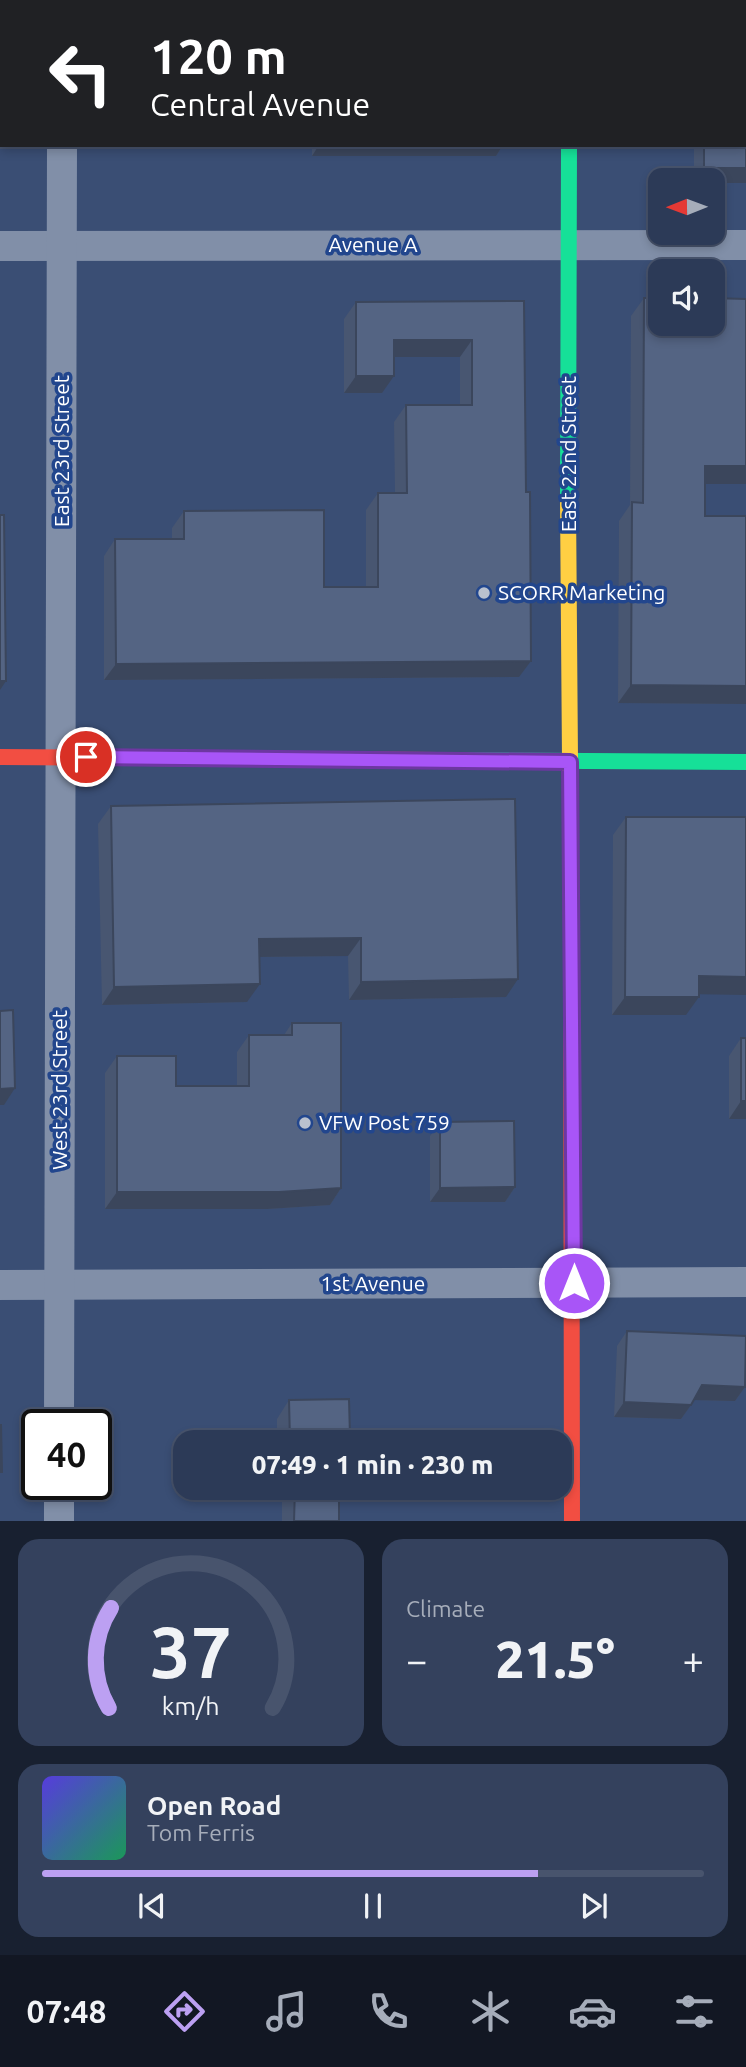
<!DOCTYPE html>
<html lang="en">
<head>
<meta charset="utf-8">
<style>
  :root { --surface:#2c3a57; --page:#34415d; --text:#f1f3f6; --muted:#a6adba; --line:#48546d; --accent:#bca0f2 }
  body { margin:0; font-family:Ubuntu,sans-serif; background:var(--page); color:var(--text); height:100vh; display:flex; flex-direction:column; font-size:26px; white-space:nowrap }
  * { box-sizing:border-box; margin:0 }
  p { font-size:23px; color:var(--muted) }
  .icon { flex:none; width:38px; height:38px; fill:none; stroke:currentColor; stroke-width:2; stroke-linecap:round; stroke-linejoin:round }
  .map { position:relative; height:1521px; overflow:hidden }
  .panel { display:flex; flex-direction:column; gap:18px; padding:18px; background:#182030; flex:1 }
  .panel>* { flex:none }
  .hud { position:absolute; left:0px; top:0px; width:747px; height:147px; box-shadow:0 4px 10px #0003,0 0 0 2px var(--line); background:#202124; color:#fff; overflow:hidden }
  .needle { width:46px; rotate:269deg }
  .tools { position:absolute; left:648px; top:168px; display:grid; gap:14px }
  .tools a { display:grid; place-items:center; width:77px; height:77px; border-radius:14px; background:var(--surface); box-shadow:0 4px 10px #0003,0 0 0 2px var(--line); font-size:35px }
  .speed { position:absolute; left:21px; top:1409px; display:flex; gap:14px; font-size:35px; font-weight:700; text-align:center }
  .speed>* { display:grid; place-content:center; width:91px; height:91px; border-radius:50%; background:var(--surface); box-shadow:0 4px 10px #0003,0 0 0 2px var(--line); line-height:1 }
  .speed .limit { border:4px solid #111; border-radius:10px; background:#fff; color:#111 }
  .pin { position:absolute; display:grid; place-items:center; width:60px; height:60px; color:#fff; margin:-30px; border:4px solid #fff; border-radius:50%; box-shadow:0 2px 7px #0007 }
  .me { position:absolute; width:77px; margin:-38px; rotate:0deg; stroke-linejoin:round; filter:drop-shadow(0 0 5px #0008) }
  .turn { display:flex; align-items:center; gap:24px; height:147px; padding:0 35px; font-size:32px }
  .turn .icon { width:91px; height:91px; stroke-width:2.5 }
  .turn b { display:block; font-size:49px; line-height:60px }
  .big { font-size:52px; font-weight:800; line-height:1.1 }
  .panel .widget { flex:1; display:flex; flex-direction:column; justify-content:center; gap:10px; min-width:0; padding:0 24px; border-radius:21px; background:var(--page) }
  .panel .dial { align-items:center; gap:0 }
  .dial svg { height:182px; overflow:visible; fill:none; stroke:var(--line); stroke-width:7; stroke-linecap:round; text-anchor:middle }
  .dial text { fill:var(--text); stroke:none }
  .song { display:flex; align-items:center; gap:21px }
  .cover { width:84px; height:84px; border-radius:10px; background:linear-gradient(135deg,hsl(250 70% 55%),hsl(150 70% 35%)) }
  .played { height:7px; border-radius:4px; background:linear-gradient(90deg,var(--accent) 75%,var(--line) 75%) }
  .keys { display:flex; justify-content:space-around; direction:ltr }
  .heat { display:flex; justify-content:space-between; align-items:center; font-size:38px; direction:ltr }
  .panel .tiles { flex:1; display:grid; gap:18px; grid-template-columns:1fr 1fr }
  .widget:last-child { grid-column:span 2 }
  .trip { position:absolute; left:173px; top:1430px; width:399px; height:70px; border-radius:21px; background:var(--surface); box-shadow:0 4px 10px #0003,0 0 0 2px var(--line); font-weight:800; line-height:70px; text-align:center }
  .menu { display:flex; height:112px; justify-content:space-around; align-items:center; background:#121723; color:var(--muted) }
  .menu .icon { width:49px; height:49px }
  .menu .selected { color:var(--accent) }
  .menu b { font-size:32px; color:var(--text) }
  .map>svg:first-child { display:block }
  .lines { fill:none; stroke-linecap:round; stroke-linejoin:round }
  .street { stroke:#818fa8; stroke-width:30 }
  .fast { stroke:#16e098; stroke-width:16 }
  .slow { stroke:#ffcf43; stroke-width:16 }
  .jam { stroke:#f24e42; stroke-width:16 }
  .wall { fill:#485671 }
  .shaded-wall { fill:#3b465c }
  .building { fill:#546483; stroke:#3b465c; stroke-width:2 }
  .route-casing { stroke:#6d37a1; stroke-width:18 }
  .route { stroke:#a855f7; stroke-width:12 }
  .poi-dot { fill:#bac1ce; stroke:#22468d; stroke-width:2.5 }
  .labels { text-anchor:middle; stroke-width:7; stroke-linejoin:round; paint-order:stroke }
  .street-label { font-size:21px; fill:#fff; stroke:#22468d }
  .poi-label { font-size:21px; fill:#fff; stroke:#22468d; text-anchor:start }
</style>
</head>
<body>
<div class="map">
<svg width="746" height="1521" viewBox="0 0 746 1521">
  <rect width="100%" height="100%" fill="#3a4e74"/>
  <g class="lines">
    <g class="street">
      <path d="M60 0V2"/>
      <path d="M571 2V0"/>
      <path d="M0 246 746 245"/>
      <path d="M0 1285 746 1282"/>
      <path d="M59 1424 62 145"/>
      <path d="M59 1521V1484"/>
    </g>
    <g class="fast">
      <path d="M568 501 569 145"/>
      <path d="M438 760 746 762"/>
    </g>
    <path class="slow" d="M568 501 571 891"/>
    <g class="jam">
      <path d="M0 757 438 760"/>
      <path d="M571 891 572 1521"/>
    </g>
  </g>
  <g class="wall">
    <path d="M699 0H746V183H712V180H694V145H746V2H698Z"/>
    <path d="M312 145H503L496 156H312Z"/>
    <path d="M644 298 705 484V516H746V704L618 703 619 521 630 505 631 316Z"/>
    <path d="M524 301 519 677 104 680V556L115 539H172V528L184 511 324 587H366V510L378 493H395L394 422 406 405H460V357H394L382 393H344V319L356 302Z"/>
    <path d="M111 806 506 997 349 1000 348 956 259 957 247 1002 102 1005 98 824Z"/>
    <path d="M626 817 686 1015H612L613 835Z"/>
    <path d="M292 1023 341 1188 330 1205 267 1209H105V1073L117 1056 176 1086H237V1052L249 1035H284Z"/>
    <path d="M741 1038 746 1119H729V1056Z"/>
    <path d="M440 1122 515 1187 505 1202H430V1136Z"/>
    <path d="M627 1331 745 1387 735 1401 694 1400 681 1419 614 1417 617 1346Z"/>
    <path d="M289 1400 346 1442H277V1419Z"/>
    <rect x="282" y="1488" width="57" height="33"/>
  </g>
  <g class="shaded-wall">
    <path d="M319 145H503L496 156H312Z"/>
    <path d="M704 168H746V183H712V180H695Z"/>
    <path d="M394 340H472L460 357H382Z"/>
    <path d="M356 376H394L382 393H344Z"/>
    <path d="M705 466H746V484H693Z"/>
    <path d="M531 661 519 677 104 680 116 664Z"/>
    <path d="M0 681H6L0 690Z"/>
    <path d="M631 685 746 686V704L618 703Z"/>
    <path d="M361 938 348 956 246 957 259 939Z"/>
    <path d="M699 976 746 977V995L687 994Z"/>
    <path d="M518 979 506 997 349 1000 361 982Z"/>
    <path d="M260 984 247 1002 102 1005 114 987Z"/>
    <path d="M625 997H699L686 1015H612Z"/>
    <path d="M15 1088 4 1105H0V1089Z"/>
    <path d="M741 1101H746V1119H729Z"/>
    <path d="M515 1187 505 1202H430L440 1188Z"/>
    <path d="M341 1188 330 1205 267 1209H105L117 1192Z"/>
    <path d="M702 1385 745 1387 735 1401 692 1400Z"/>
    <path d="M624 1402 691 1405 681 1419 614 1417Z"/>
    <path d="M350 1437 346 1442H339L340 1441Z"/>
  </g>
  <g class="building">
    <path d="M429 0H452V2H403Z"/>
    <path d="M704 0H746V168H704V145H746V2H704Z"/>
    <path d="M644 298H660V324H712V298L746 299V466H705V516H746V686L631 685 632 502 643 503Z"/>
    <path d="M524 301 526 492H530L531 661 116 664 115 539H184V511L324 510V587H378V493H407L406 405H472V340H394V376H356V302Z"/>
    <path d="M0 515H4L6 681H0Z"/>
    <path d="M515 799 518 979 361 982V938L259 939 260 984 114 987 111 806Z"/>
    <path d="M626 817H746V977L699 976V997H625Z"/>
    <path d="M13 1010 15 1088 0 1089V1011Z"/>
    <path d="M292 1023H341V1188L279 1192H117V1056H176V1086H249V1035H292Z"/>
    <rect x="741" y="1038" width="5" height="63"/>
    <path d="M514 1121 515 1187 440 1188V1122Z"/>
    <path d="M627 1331 746 1336 745 1387 702 1385 691 1405 624 1402Z"/>
    <path d="M349 1399 350 1437 340 1441V1442H293L290 1441 289 1400Z"/>
    <path d="M0 1425H1L2 1472H0Z"/>
    <path d="M295 1488H339V1521H294Z"/>
  </g>
  <g class="lines">
    <g class="route-casing">
      <path id="route" d="M86 757 570 762 574 1283"/>
    </g>
    <use href="#route" class="route"/>
  </g>
  <g class="poi-dot">
    <circle cx="484" cy="593" r="7"/>
    <circle cx="305" cy="1123" r="7"/>
  </g>
  <g class="labels">
    <g class="street-label">
      <text x="373" y="252">Avenue A</text>
      <text transform="translate(62 451) rotate(-90)" y="7">East 23rd Street</text>
      <text transform="translate(569 454) rotate(-90)" y="7">East 22nd Street</text>
      <text transform="translate(60 1090) rotate(-90)" y="7">West 23rd Street</text>
      <text x="373" y="1291">1st Avenue</text>
    </g>
    <g class="poi-label">
      <text x="498" y="600">SCORR Marketing</text>
      <text x="319" y="1130">VFW Post 759</text>
    </g>
  </g>
</svg>
<div class="tools">
<a><svg class="needle" viewBox="-14 -14 28 28"><path d="M0-13l5 13h-10z" fill="#e53935"/><path d="M0 13l5-13h-10z" fill="#a6adba"/></svg></a>
<a><svg class="icon" aria-label="sound" viewBox="0 0 24 24"><path d="M4 9h4l5-4v14l-5-4H4zM17 9q2 3 0 6"/></svg></a>
</div>
<div class="speed"><div class="limit">40</div></div>
<div class="pin" style="left:86px;top:757px;background:#d93025"><svg class="icon" aria-label="arrive" viewBox="0 0 24 24"><path d="M6 21V4h12l-3 4 3 4H6"/></svg></div>
<svg class="me" style="left:574px;top:1283px" viewBox="-20 -20 40 40"><circle r="17" fill="#a855f7" stroke="#fff" stroke-width="3"/><path d="M0-11L8 9 0 5-8 9z" fill="#fff"/></svg>
<div class="trip">07:49 · 1 min · 230 m</div>
<div class="hud">
<div class="turn"><svg class="icon" aria-label="left" viewBox="0 0 24 24"><path d="M17 20v-9H6M10 6l-5 5 5 5"/></svg><div><b>120 m</b>Central Avenue</div></div>
</div>
</div>
<section class="panel">
<div class="tiles">
<div class="widget dial"><svg viewBox="0 0 100 80">
<path d="M14 69A42 42 0 1 1 86 69"/>
<path d="M14 69A42 42 0 0 1 15 25" stroke="#bca0f2"/>
<text x="50" y="56" font-size="32" font-weight="700">37</text>
<text x="50" y="72" font-size="11">km/h</text>
</svg></div>
<div class="widget"><p>Climate</p>
<div class="heat"><a>−</a><b class="big">21.5°</b><a>+</a></div>
</div>
<div class="widget">
<div class="song"><i class="cover"></i><div><b>Open Road</b><p>Tom Ferris</p></div></div>
<div class="played"></div>
<div class="keys"><svg class="icon" aria-label="previous" viewBox="0 0 24 24"><path d="M18 5L8 12l10 7zM5 5v14"/></svg><svg class="icon" aria-label="pause" viewBox="0 0 24 24"><path d="M8 5v14M16 5v14"/></svg><svg class="icon" aria-label="next" viewBox="0 0 24 24"><path d="M6 5l10 7-10 7zM19 5v14"/></svg></div>
</div>
</div>
</section>
<nav class="menu">
<b>07:48</b>
<svg class="icon selected" aria-label="directions" viewBox="0 0 24 24"><path d="M12 3l9 9-9 9-9-9zM9 14v-3h6M13 9l2 2-2 2"/></svg>
<svg class="icon" aria-label="music" viewBox="0 0 24 24"><path d="M9 18V5l10-2v13"/><circle cx="6" cy="18" r="3"/><circle cx="16" cy="16" r="3"/></svg>
<svg class="icon" aria-label="phone" viewBox="0 0 24 24"><path d="M5 4h4l2 5-3 2q2 4 5 5l2-3 5 2v4C11 20 4 13 5 4z"/></svg>
<svg class="icon" aria-label="climate" viewBox="0 0 24 24"><path d="M12 3v18M4 7l16 10M4 17L20 7"/></svg>
<svg class="icon" aria-label="car" viewBox="0 0 24 24"><path d="M5 17H2v-5l4-1 3-4h7l3 4 3 1v5h-3M9 17h6M6 11h13"/><circle cx="7" cy="17" r="2"/><circle cx="17" cy="17" r="2"/></svg>
<svg class="icon" aria-label="filters" viewBox="0 0 24 24"><path d="M4 7h16M4 17h16"/><circle cx="9" cy="7" r="2"/><circle cx="15" cy="17" r="2"/></svg>
</nav>
</body>
</html>
